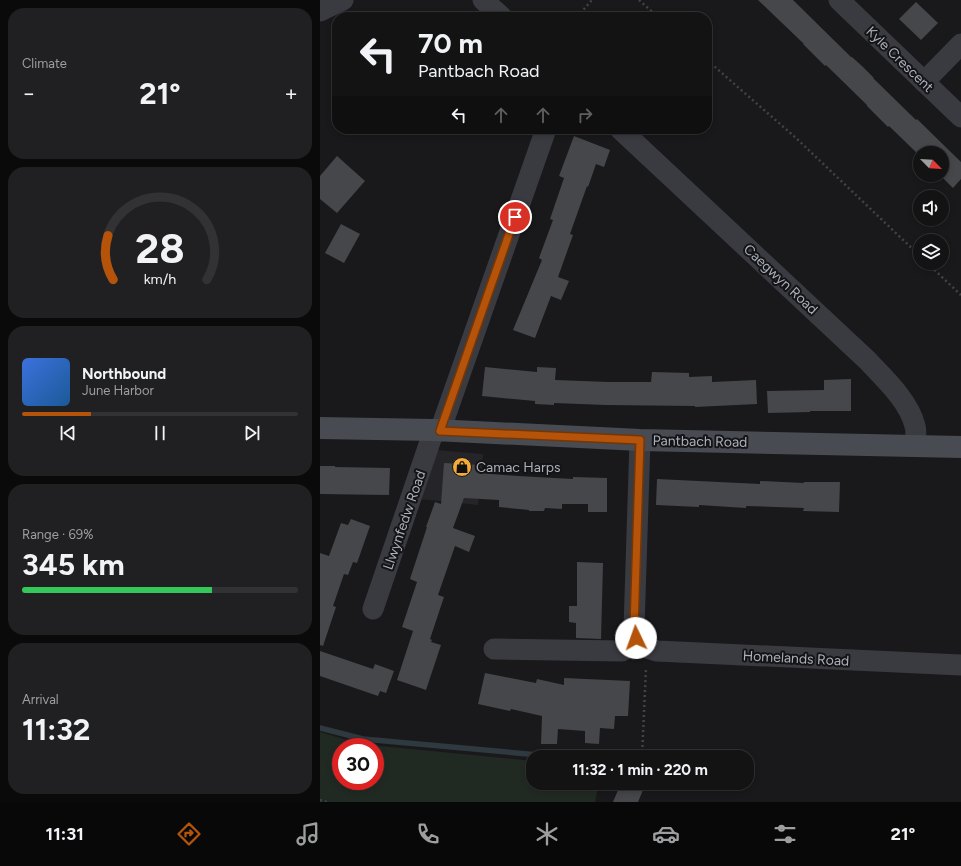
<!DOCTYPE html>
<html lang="en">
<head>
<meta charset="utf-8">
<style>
  :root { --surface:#131314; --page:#202022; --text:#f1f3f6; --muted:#9d9ea0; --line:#323234; --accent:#b45309 }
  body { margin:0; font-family:Figtree,sans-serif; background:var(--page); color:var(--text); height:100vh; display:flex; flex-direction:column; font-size:15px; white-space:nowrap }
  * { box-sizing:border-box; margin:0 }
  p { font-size:13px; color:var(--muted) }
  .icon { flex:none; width:22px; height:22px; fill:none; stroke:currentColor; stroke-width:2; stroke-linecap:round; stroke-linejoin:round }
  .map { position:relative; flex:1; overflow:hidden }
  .details { display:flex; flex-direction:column; gap:8px; padding:8px; background:#0a0a0b; width:320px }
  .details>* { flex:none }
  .hud { position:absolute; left:12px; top:12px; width:380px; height:122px; border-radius:16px; box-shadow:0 2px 6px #0003,0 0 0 1px var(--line); background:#131314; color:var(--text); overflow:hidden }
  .needle { width:26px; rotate:114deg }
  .controls { position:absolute; left:593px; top:146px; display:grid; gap:8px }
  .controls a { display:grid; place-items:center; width:36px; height:36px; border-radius:50%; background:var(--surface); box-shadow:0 2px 6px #0003,0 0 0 1px var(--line); font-size:20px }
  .speed { position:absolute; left:12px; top:738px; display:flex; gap:8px; font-size:20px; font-weight:700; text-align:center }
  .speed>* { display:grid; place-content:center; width:52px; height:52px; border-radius:50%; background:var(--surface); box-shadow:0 2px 6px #0003,0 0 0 1px var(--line); line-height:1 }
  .speed .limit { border:6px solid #d22; background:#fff; color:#111 }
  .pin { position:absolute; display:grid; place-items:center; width:34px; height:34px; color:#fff; margin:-17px; border:2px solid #fff; border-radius:50%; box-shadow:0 1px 4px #0007 }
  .me { position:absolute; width:44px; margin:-22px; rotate:357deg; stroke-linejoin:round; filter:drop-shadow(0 0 3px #0008) }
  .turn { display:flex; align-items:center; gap:14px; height:84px; padding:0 20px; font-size:18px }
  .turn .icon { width:52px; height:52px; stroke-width:2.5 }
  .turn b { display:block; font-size:28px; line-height:34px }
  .lanes { display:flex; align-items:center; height:38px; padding:0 20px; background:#0003; justify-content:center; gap:20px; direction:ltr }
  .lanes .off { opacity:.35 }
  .big { font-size:30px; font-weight:700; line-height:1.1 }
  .details .card { flex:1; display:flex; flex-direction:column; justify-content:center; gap:6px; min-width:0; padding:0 14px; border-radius:16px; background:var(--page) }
  .details .dial { align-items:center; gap:0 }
  .dial svg { height:104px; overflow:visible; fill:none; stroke:var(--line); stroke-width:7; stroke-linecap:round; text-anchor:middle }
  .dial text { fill:var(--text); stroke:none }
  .song { display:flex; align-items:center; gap:12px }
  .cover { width:48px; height:48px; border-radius:6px; background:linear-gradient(135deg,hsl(220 70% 55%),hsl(210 70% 35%)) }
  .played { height:4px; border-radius:2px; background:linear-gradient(90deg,var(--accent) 25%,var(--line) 25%) }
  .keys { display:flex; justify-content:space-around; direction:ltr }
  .heat { display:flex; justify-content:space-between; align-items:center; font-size:22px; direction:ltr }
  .charge { height:6px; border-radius:3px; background:linear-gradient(90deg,#34c759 69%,var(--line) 0) }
  .trip { position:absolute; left:206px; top:750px; width:228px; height:40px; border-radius:16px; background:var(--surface); box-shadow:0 2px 6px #0003,0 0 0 1px var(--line); font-weight:700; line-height:40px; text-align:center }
  .menu { display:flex; height:64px; justify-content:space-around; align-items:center; background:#080808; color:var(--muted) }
  .menu .icon { width:28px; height:28px }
  .menu .active { color:var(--accent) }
  .menu b { font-size:18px; color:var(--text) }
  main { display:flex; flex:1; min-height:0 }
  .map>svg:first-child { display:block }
  .built { fill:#252529 }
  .green { fill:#212a22; fill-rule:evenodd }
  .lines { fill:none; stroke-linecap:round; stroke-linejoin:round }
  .stream { stroke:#2f3940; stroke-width:5.5 }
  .building { fill:#45474b }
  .path { stroke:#404348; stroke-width:2.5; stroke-dasharray:2 3; stroke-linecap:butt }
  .street { stroke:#3a3b41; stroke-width:21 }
  .secondary { stroke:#484b51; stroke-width:22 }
  .route-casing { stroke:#753606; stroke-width:10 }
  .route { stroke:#b45309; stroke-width:7 }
  .labels { text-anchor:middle; stroke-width:4; stroke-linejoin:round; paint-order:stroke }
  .street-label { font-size:14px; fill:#abb1bb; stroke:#141417 }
  .poi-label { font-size:14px; fill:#abb1bb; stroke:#141417; text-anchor:start }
</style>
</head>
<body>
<main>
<section class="details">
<div class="card"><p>Climate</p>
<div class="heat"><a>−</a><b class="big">21°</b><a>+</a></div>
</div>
<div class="card dial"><svg viewBox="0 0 100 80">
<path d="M14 69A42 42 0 1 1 86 69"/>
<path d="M14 69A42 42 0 0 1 10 35" stroke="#b45309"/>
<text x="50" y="56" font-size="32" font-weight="700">28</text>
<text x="50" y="72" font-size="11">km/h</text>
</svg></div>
<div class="card">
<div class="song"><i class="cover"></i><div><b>Northbound</b><p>June Harbor</p></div></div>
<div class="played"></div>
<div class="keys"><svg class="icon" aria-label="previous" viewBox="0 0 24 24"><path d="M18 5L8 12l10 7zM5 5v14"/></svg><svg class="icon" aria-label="pause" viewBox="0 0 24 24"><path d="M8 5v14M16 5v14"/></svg><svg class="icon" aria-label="next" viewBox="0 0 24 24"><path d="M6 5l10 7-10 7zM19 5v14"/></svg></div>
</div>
<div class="card"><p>Range · 69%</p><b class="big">345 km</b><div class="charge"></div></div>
<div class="card"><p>Arrival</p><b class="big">11:32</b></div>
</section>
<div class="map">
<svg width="641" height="802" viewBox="0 0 641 802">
  <rect width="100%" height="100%" fill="#19191b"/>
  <path class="built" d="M116 450 163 454 158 505 99 499Z"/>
  <path class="green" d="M0 732 40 744 213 761V783H279L275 802H0ZM21 747H55V781H21Z"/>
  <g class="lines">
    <path class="stream" d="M0 728 43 739 241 757"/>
  </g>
  <g class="building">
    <path d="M438 0H473L531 57H532L543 67 554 78H553L596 120 597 119 641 162V179L633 188 620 175H622V153H600V156L569 126 568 127 547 106V105L506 65 505 66 483 44H484Z"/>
    <path d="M596 2 618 23 601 40 579 19Z"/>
    <path d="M254 136 290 150 284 167 276 164 268 187 267 186 250 234 253 235 238 277 249 281 241 300 231 296 215 338 193 330 222 260 219 258 233 220 230 219 244 178 239 176Z"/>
    <path d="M17 156 45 181 17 213 0 199V176Z"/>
    <path d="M21 224 40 234 24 263 5 253Z"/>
    <path d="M165 367 217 372V367L236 368 235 380 289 382H331L332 372 369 373V377L392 376V382L436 380 437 404 375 407V406L286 405 234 403V405L215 404V401L162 396Z"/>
    <path d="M531 379V411H490V412L448 413 447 391 504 390V380Z"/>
    <path d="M124 463 160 465 159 473 198 476 253 479V477L287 478V512H268V504H242V509L225 508 224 511H209V510L179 507V500L144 498 133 528 155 536 149 552 135 546 118 595 124 597 110 639 112 640 111 642 121 645 106 690 77 680 93 631 82 627 97 582 90 579 107 527H106L115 502 121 504Z"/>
    <path d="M0 466H15V467L70 468 69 495 0 494Z"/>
    <path d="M337 479 440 484V481L484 483V482H520L519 512 483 511 484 508 426 506V508L379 505V507L336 505Z"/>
    <path d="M31 519 50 526 37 563 33 562 28 575 24 574 13 606 16 607 3 646 0 645V553L9 556 21 523 28 525Z"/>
    <path d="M257 562 283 563 281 639 256 638V623L249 622V606H257Z"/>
    <path d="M0 651 53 669 55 664 74 671 66 693 60 691 58 696 0 676Z"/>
    <path d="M165 673 216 683 217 679 244 685V678L310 681 308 716H295L294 729 280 728 279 744 265 743V731L238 729 237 744H221L222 716 191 709 190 711 158 704Z"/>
    <path d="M301 783H326L318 802H293Z"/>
  </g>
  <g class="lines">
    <g class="path">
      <path d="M319 0 338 17"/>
      <path d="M257 17 272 0"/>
      <path d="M387 60 476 138 600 256"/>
      <path d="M607 263 641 295"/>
      <path d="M322 757 326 668"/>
      <path d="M0 800 7 802"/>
    </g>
    <g class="street">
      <path d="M163 0 182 17"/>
      <path d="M519 0 641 117"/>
      <path d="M0 11 23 0"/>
      <path d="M604 82 641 44"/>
      <path d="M300 129 547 360C564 378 589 401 595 426 597 432 595 439 595 445"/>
      <path d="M120 431 226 129"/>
      <path d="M320 440 314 628C314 631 314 635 316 638 319 646 329 649 337 651L641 665"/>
      <path d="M53 609 114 430"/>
      <path d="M174 649 302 651 316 638"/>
    </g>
    <path class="secondary" d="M0 428 114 430 320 440 641 447"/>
  </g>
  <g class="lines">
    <g class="route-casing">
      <path id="route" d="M195 217 120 431 320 440 314 628 316 638"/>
    </g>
    <use href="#route" class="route"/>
  </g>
  <defs>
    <g id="shop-disc" transform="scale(1)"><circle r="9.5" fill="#f4ab38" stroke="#141417"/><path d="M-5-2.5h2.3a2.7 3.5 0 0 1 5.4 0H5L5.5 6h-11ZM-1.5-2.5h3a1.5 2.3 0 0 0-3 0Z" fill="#111"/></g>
  </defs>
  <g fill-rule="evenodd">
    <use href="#shop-disc" x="142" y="467"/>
  </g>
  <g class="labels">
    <g class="street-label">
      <text transform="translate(580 59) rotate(44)" y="5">Kyle Crescent</text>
      <text transform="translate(461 279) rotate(43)" y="5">Caegwyn Road</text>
      <text transform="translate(380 441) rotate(1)" y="5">Pantbach Road</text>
      <text transform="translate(84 520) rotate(-71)" y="5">Llwynfedw Road</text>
      <text transform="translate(476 658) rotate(3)" y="5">Homelands Road</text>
    </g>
    <g class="poi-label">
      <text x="156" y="472">Camac Harps</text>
    </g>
  </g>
</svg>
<div class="controls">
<a><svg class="needle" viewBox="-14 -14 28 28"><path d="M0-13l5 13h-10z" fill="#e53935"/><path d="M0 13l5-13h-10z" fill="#9d9ea0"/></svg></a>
<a><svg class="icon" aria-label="sound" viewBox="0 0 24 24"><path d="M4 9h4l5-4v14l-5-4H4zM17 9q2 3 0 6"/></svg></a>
<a><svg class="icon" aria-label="layers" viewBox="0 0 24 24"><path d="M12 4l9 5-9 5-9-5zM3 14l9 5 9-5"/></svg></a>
</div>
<div class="speed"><div class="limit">30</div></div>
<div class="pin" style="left:195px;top:217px;background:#d93025"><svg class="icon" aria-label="arrive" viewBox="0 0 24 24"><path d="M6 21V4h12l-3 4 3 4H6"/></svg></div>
<svg class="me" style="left:316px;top:638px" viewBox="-20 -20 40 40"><circle r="19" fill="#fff"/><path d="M0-13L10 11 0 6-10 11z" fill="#b45309"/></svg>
<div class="trip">11:32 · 1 min · 220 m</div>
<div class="hud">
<div class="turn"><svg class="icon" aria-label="left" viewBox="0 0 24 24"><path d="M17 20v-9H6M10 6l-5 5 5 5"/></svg><div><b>70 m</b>Pantbach Road</div></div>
<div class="lanes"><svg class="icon" aria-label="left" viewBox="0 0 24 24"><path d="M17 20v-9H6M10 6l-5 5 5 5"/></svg><svg class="icon off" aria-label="ahead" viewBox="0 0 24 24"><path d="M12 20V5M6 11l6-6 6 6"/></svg><svg class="icon off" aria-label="ahead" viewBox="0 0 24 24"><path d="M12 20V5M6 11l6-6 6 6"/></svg><svg class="icon off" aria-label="right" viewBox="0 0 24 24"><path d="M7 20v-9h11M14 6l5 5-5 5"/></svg></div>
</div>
</div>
</main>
<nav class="menu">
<b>11:31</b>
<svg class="icon active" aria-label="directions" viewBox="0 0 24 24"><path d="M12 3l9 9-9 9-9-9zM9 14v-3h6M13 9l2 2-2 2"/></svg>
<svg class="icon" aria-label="music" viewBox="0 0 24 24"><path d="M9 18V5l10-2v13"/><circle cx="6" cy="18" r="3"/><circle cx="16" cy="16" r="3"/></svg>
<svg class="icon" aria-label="phone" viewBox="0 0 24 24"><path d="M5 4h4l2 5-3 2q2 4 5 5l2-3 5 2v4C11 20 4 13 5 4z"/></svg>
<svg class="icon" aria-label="climate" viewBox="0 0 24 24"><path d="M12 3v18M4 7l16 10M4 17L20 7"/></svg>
<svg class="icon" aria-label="car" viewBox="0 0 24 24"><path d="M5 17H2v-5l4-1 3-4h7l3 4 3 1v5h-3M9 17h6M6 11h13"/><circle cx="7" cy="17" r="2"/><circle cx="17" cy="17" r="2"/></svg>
<svg class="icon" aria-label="filters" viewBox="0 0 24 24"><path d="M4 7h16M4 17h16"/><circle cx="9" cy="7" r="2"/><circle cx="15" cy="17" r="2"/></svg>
<b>21°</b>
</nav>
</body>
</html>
